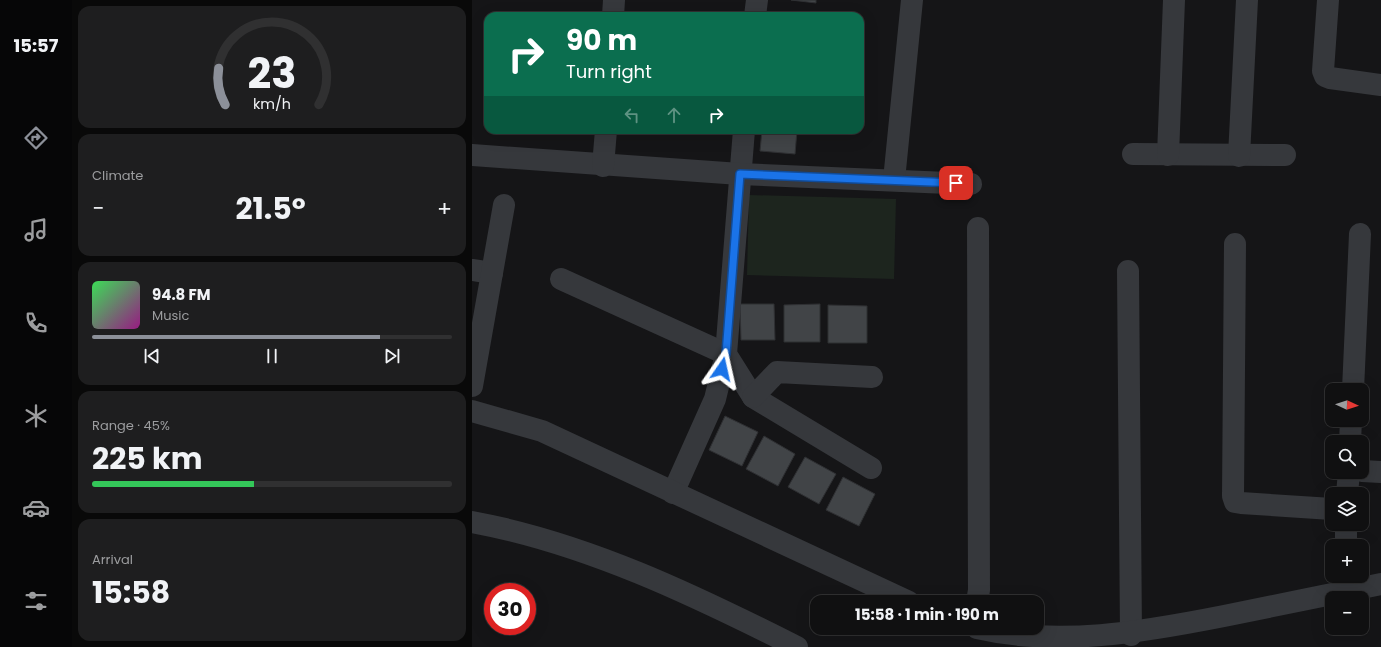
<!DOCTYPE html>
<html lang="en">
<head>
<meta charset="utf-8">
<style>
  :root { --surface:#101011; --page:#1e1e1f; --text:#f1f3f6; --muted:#9c9d9f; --line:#303031; --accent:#8c9099 }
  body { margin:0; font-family:Poppins,sans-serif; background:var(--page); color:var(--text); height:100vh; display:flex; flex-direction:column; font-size:15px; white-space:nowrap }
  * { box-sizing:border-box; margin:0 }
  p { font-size:13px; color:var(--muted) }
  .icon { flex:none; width:22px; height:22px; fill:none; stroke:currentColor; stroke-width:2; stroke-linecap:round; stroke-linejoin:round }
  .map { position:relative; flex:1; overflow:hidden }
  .drawer { display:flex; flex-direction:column; gap:6px; padding:6px; background:#090909; width:400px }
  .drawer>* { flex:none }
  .hud { position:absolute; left:12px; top:12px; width:380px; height:122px; border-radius:12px; box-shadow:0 4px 16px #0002,0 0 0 1px var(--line); background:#0b6e4f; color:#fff; overflow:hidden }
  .needle { width:26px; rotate:93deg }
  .fabs { position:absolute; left:853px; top:383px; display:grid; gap:8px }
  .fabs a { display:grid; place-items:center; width:44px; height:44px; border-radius:8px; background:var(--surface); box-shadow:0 4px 16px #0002,0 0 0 1px var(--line); font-size:20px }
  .speed { position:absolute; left:12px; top:583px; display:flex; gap:8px; font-size:20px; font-weight:700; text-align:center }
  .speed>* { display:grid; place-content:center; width:52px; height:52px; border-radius:50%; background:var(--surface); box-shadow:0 4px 16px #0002,0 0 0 1px var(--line); line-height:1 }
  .speed .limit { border:6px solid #d22; background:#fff; color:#111 }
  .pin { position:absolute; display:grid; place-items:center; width:34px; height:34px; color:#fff; margin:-17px; border-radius:8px; box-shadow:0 2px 6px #0006 }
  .me { position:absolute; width:44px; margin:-22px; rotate:11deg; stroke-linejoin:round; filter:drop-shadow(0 0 3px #0008) }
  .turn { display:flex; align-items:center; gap:14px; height:84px; padding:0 16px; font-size:18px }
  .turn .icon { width:52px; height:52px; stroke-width:2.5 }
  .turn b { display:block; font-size:28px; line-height:34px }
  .lanes { display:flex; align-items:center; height:38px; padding:0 16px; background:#0003; justify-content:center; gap:20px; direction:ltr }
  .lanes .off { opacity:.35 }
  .big { font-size:30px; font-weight:700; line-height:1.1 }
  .drawer .tile { flex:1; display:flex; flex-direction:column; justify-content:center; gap:6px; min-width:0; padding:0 14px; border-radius:12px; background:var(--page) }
  .drawer .dial { align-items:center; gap:0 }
  .dial svg { height:104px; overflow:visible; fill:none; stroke:var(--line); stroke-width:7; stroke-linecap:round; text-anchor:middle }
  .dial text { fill:var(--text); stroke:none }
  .song { display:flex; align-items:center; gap:12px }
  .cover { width:48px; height:48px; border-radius:6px; background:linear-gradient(135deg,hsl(130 70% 55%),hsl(310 70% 35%)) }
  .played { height:4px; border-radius:2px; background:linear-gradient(90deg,var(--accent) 80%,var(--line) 80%) }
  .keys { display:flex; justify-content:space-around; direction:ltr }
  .heat { display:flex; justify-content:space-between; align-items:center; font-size:22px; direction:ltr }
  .charge { height:6px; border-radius:3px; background:linear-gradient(90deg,#34c759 45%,var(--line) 0) }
  .trip { position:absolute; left:338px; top:595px; width:234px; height:40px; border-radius:12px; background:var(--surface); box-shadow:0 4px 16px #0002,0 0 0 1px var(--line); font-weight:700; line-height:40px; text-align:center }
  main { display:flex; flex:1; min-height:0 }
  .dock { display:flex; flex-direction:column; width:72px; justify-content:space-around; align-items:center; background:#060607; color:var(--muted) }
  .dock .icon { width:28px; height:28px }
  .dock .selected { color:var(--accent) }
  .dock b { font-size:18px; color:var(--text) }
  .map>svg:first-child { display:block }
  .green { fill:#1d251e }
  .building { fill:#414447; stroke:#2f3033 }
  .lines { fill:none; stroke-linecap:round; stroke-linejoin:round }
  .minor { stroke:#36383c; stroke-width:22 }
  .route-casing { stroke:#114b97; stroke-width:10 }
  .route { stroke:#1a73e8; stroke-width:7 }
</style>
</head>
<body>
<main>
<nav class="dock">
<b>15:57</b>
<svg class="icon selected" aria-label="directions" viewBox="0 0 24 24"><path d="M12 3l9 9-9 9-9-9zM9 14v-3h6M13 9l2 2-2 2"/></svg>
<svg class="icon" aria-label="music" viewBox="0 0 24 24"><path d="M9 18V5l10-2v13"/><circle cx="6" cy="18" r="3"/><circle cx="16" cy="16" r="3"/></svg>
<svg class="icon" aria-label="phone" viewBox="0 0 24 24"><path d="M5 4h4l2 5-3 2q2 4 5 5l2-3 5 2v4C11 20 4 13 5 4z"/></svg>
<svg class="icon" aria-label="climate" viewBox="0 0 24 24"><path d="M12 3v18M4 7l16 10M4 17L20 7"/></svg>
<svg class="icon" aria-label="car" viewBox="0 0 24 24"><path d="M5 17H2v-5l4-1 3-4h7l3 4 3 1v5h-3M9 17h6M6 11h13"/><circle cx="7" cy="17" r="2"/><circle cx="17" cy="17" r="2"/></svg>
<svg class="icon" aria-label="filters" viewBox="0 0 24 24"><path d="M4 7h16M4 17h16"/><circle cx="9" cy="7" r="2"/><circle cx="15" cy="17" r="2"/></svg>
</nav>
<section class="drawer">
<div class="tile dial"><svg viewBox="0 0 100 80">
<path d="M14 69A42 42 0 1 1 86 69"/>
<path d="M14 69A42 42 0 0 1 9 41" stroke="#8c9099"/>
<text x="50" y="56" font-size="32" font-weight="700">23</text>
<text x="50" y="72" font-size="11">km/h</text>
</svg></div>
<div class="tile"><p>Climate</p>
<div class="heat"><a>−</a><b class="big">21.5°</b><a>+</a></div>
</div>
<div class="tile">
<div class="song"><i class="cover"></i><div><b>94.8 FM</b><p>Music</p></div></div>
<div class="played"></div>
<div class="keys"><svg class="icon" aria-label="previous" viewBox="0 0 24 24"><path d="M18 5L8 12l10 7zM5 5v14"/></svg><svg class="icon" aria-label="pause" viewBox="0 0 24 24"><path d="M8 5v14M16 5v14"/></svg><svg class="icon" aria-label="next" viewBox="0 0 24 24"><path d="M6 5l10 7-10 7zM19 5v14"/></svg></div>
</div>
<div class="tile"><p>Range · 45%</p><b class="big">225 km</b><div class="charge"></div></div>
<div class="tile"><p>Arrival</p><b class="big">15:58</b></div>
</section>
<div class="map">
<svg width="909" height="647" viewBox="0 0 909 647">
  <rect width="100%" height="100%" fill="#151517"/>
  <path class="green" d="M277 195 424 199 422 279 275 275Z"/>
  <g class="building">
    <path d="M319 0H344V3Z"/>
    <path d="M290 130H325L323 154 288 151Z"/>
    <path d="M268 304H302L303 340H269Z"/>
    <path d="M348 304V342H312V305Z"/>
    <path d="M356 305 395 306V343H356Z"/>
    <path d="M253 416 286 432 270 466 237 450Z"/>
    <path d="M292 436 323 454 306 486 274 469Z"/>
    <path d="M333 457 364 474 347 504 316 487Z"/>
    <path d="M371 477 403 494 387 526 354 510Z"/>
  </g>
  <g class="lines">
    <g class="minor">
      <path d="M856 0 851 71 853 76 858 78 909 85"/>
      <path d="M141 16 142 0"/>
      <path d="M283 16 285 0"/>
      <path d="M272 130 254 354 281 397 399 468"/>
      <path d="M661 154 813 155"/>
      <path d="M0 155 268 174 499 184"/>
      <path d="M696 155 702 0"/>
      <path d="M767 156 775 0"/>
      <path d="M131 166 134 130"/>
      <path d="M422 180 440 0"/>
      <path d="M763 244 761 496 763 502 769 503 860 509"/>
      <path d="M0 270 20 273"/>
      <path d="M656 271 659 635"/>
      <path d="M89 279 254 354 243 399 201 493"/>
      <path d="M0 386 32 205"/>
      <path d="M881 390 888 234"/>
      <path d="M281 397 305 372 400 377"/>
      <path d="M0 411 70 431 437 602"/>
      <path d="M878 442 879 420"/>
      <path d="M890 471 909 472"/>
      <path d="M875 494 877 472"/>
      <path d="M0 522C114 543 222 595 325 647"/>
      <path d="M874 546V524"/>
      <path d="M505 602 507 590 506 228"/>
      <path d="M505 628C586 647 671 632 752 616 804 605 857 595 909 584"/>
    </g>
  </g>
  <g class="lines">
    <g class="route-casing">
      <path id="route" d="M250 369 254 354 268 174 484 183"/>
    </g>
    <use href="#route" class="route"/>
  </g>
</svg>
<div class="fabs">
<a><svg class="needle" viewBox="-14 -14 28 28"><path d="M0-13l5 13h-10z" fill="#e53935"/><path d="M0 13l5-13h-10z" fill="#9c9d9f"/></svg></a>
<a><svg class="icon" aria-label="search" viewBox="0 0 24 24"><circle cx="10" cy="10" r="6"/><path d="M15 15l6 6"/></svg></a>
<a><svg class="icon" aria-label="layers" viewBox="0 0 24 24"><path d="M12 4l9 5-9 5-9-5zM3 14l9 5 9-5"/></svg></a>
<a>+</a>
<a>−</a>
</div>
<div class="speed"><div class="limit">30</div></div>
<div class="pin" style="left:484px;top:183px;background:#d93025"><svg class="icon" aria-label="arrive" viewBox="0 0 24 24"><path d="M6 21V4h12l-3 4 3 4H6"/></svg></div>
<svg class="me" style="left:250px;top:369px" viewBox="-20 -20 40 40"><path d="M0-17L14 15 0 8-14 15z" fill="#1a73e8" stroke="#fff" stroke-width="4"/></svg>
<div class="trip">15:58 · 1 min · 190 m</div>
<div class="hud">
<div class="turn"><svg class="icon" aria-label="right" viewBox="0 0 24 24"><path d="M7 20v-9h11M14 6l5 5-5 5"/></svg><div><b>90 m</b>Turn right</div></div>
<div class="lanes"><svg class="icon off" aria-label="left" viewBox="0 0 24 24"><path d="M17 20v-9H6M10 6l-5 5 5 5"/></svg><svg class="icon off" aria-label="ahead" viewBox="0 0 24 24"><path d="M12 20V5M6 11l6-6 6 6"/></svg><svg class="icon" aria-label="right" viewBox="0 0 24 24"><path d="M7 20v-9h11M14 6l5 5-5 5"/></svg></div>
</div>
</div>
</main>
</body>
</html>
